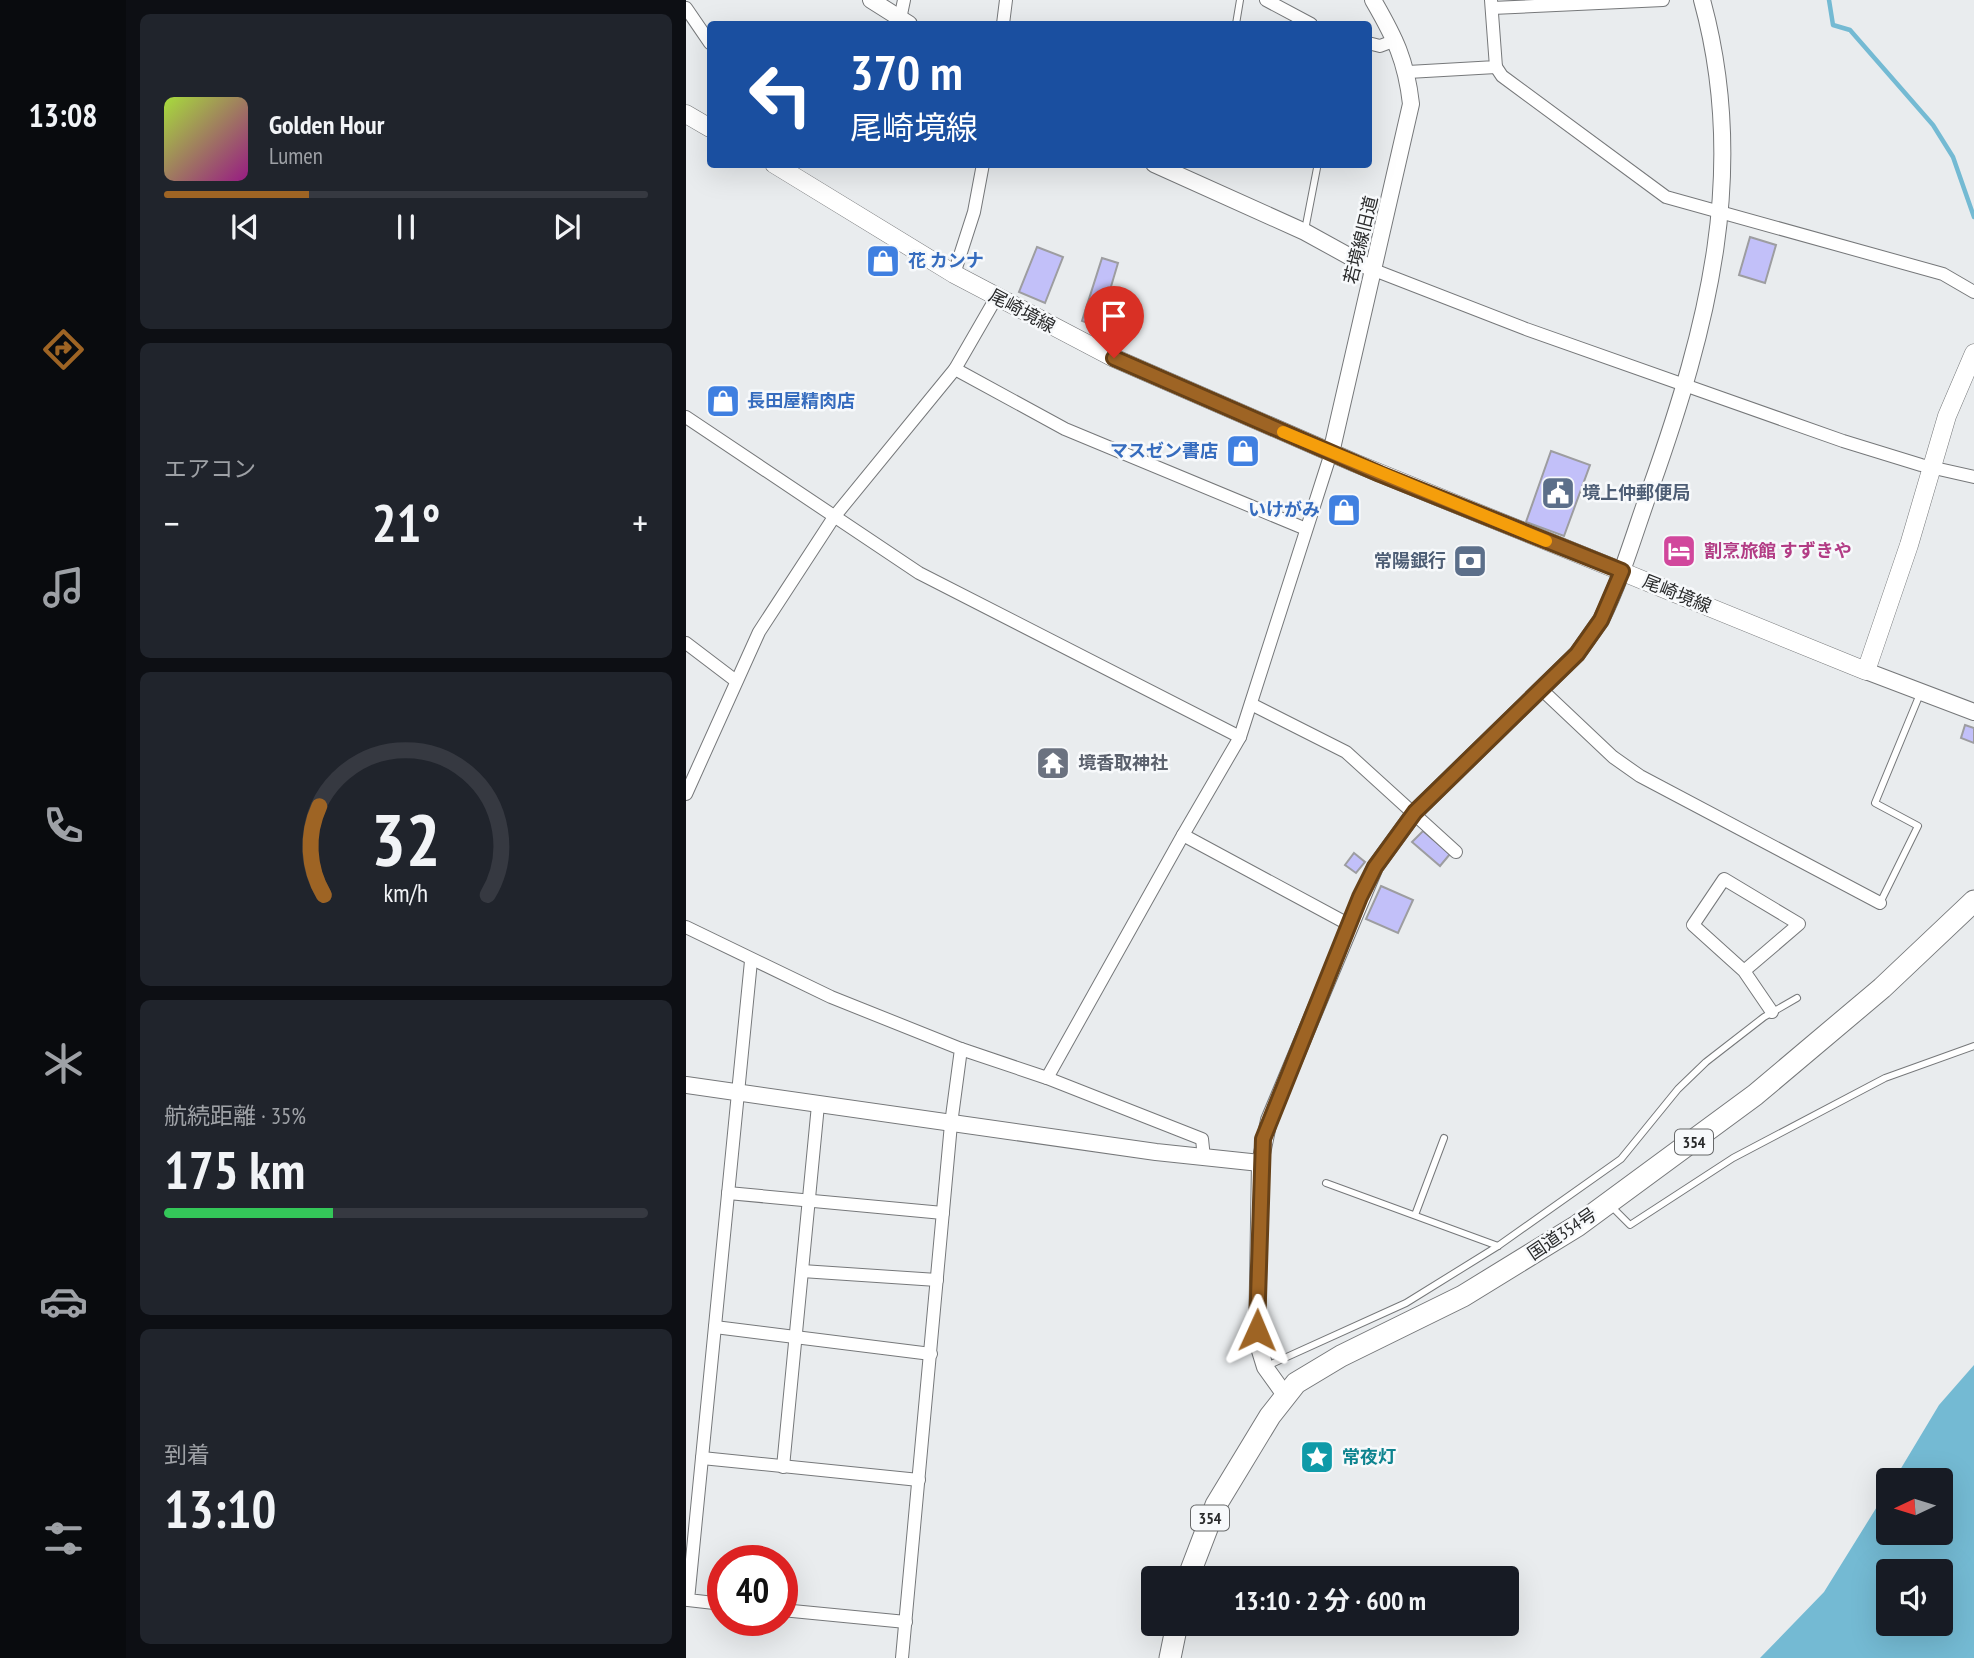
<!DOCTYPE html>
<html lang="ja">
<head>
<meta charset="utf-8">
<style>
  :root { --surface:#171b24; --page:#20242c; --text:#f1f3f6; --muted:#9ea1a6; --line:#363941; --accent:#9e6424 }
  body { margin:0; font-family:"PT Sans Narrow","Noto Sans JP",sans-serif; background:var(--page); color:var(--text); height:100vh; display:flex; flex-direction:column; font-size:26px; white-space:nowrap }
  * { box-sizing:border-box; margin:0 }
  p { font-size:23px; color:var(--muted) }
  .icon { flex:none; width:38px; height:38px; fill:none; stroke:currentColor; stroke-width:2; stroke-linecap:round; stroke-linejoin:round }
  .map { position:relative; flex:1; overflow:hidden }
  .side { display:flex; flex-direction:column; gap:14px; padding:14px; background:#0d0f14; width:560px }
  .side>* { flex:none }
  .banner { position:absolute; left:21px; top:21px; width:665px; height:147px; border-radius:7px; box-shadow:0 7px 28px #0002; background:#1a4fa0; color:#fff; overflow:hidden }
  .needle { width:46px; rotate:266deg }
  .tools { position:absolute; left:1190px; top:1468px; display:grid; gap:14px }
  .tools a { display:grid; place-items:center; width:77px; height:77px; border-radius:7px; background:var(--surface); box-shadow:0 7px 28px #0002; font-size:35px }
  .speed { position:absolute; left:21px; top:1545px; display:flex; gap:14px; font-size:35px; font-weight:700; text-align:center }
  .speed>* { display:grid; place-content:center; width:91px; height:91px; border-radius:50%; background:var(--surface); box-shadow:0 7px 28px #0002; line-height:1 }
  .speed .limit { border:10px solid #d22; background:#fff; color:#111 }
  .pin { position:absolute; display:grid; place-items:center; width:60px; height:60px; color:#fff; margin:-72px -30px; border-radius:50% 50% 50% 0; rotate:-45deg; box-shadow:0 0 7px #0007 }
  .pin .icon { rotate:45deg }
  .me { position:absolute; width:77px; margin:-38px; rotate:1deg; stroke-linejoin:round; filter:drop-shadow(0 0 5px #0008) }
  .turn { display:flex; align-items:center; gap:24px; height:147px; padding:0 28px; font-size:32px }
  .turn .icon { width:91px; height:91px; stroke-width:2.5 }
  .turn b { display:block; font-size:49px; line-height:60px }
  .big { font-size:52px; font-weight:700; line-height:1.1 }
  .side .widget { flex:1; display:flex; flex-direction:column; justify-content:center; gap:10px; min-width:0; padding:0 24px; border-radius:10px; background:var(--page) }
  .side .dial { align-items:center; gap:0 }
  .dial svg { height:182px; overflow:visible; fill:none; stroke:var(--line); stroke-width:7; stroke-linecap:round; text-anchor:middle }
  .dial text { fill:var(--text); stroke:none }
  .song { display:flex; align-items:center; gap:21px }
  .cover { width:84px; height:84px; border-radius:10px; background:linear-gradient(135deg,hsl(80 70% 55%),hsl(310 70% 35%)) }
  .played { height:7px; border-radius:4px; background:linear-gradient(90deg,var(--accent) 30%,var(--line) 30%) }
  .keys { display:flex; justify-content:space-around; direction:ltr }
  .heat { display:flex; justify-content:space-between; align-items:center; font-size:38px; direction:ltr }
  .charge { height:10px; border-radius:5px; background:linear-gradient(90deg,#34c759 35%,var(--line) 0) }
  .trip { position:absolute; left:455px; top:1566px; width:378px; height:70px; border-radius:7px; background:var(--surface); box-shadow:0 7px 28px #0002; font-weight:700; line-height:70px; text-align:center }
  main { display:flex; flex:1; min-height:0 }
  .tab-bar { display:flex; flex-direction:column; width:126px; justify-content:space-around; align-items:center; background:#090b0e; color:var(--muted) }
  .tab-bar .icon { width:49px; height:49px }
  .tab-bar .current { color:var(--accent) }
  .tab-bar b { font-size:32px; color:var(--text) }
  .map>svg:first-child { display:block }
  .water { fill:#74bad3; fill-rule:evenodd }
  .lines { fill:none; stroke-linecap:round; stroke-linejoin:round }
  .stream { stroke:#74bad3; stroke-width:4.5 }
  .building { fill:#c2c0f9; stroke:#9d9da0; stroke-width:2 }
  .service-casing { stroke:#76787a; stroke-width:8 }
  .minor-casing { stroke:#76787a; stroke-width:14 }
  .tertiary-casing { stroke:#76787a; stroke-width:18 }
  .secondary-casing { stroke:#76787a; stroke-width:19 }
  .trunk-casing { stroke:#76787a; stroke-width:23 }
  .service { stroke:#fff; stroke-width:6 }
  .minor { stroke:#fff; stroke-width:12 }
  .tertiary { stroke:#fff; stroke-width:16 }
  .secondary { stroke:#fff; stroke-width:18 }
  .trunk { stroke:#fff; stroke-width:21 }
  .route-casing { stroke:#674117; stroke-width:18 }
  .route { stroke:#9e6424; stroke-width:12 }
  .slow { stroke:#f59e0b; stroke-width:12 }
  .labels { text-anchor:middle; stroke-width:5; stroke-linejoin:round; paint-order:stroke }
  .shield { fill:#f7f9fb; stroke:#676869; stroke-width:2 }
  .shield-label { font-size:16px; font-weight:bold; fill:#292a2b }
  .street-label { font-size:18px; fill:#292a2b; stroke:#f7f9fb }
  .shop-label { font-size:18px; font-weight:bold; fill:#366cbe; stroke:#f7f9fb; text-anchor:start }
  .service-label { font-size:18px; font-weight:bold; fill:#4e5e75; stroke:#f7f9fb; text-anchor:start }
  .hotel-label { font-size:18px; font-weight:bold; fill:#b23c85; stroke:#f7f9fb; text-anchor:start }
  .worship-label { font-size:18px; font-weight:bold; fill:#5b616d; stroke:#f7f9fb; text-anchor:start }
  .culture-label { font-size:18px; font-weight:bold; fill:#0d838f; stroke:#f7f9fb; text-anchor:start }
</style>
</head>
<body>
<main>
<nav class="tab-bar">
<b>13:08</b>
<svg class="icon current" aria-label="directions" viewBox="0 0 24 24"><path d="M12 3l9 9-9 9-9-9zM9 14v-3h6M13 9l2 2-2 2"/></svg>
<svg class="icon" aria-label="music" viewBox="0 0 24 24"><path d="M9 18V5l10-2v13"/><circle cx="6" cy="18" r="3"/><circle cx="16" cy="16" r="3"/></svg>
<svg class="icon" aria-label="phone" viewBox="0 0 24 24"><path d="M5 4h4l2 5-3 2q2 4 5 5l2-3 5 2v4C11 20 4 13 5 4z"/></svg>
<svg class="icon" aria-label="climate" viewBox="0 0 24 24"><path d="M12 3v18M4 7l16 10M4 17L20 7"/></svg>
<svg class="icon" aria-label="car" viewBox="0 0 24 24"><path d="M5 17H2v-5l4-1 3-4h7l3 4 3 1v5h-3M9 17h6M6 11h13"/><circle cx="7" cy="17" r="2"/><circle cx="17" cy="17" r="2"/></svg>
<svg class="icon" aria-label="filters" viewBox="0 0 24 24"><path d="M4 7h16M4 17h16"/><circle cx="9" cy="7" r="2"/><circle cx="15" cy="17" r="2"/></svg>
</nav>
<section class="side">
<div class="widget">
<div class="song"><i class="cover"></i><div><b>Golden Hour</b><p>Lumen</p></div></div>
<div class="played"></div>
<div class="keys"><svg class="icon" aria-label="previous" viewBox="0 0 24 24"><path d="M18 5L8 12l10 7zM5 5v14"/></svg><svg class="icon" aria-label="pause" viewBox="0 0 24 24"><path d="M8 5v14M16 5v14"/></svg><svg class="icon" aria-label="next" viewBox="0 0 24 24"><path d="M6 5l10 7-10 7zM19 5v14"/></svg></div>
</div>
<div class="widget"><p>エアコン</p>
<div class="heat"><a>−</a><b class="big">21°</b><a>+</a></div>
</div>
<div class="widget dial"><svg viewBox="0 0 100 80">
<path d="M14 69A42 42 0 1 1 86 69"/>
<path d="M14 69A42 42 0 0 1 12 30" stroke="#9e6424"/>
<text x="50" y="56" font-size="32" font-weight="700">32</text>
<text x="50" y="72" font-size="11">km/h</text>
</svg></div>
<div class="widget"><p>航続距離 · 35%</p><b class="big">175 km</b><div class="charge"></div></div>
<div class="widget"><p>到着</p><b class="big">13:10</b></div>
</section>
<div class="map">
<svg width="1288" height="1658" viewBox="0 0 1288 1658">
  <rect width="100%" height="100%" fill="#e9ecee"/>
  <path class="water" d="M1288 1365V1658H1074L1138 1592 1202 1489V1533H1255V1480H1208L1253 1405ZM1202 1572H1255V1624H1202Z"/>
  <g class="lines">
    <path class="stream" d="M1143 0 1147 25 1164 30 1247 125 1267 157 1288 217"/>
  </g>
  <g class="building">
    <path d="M1064 237 1090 245 1079 283 1053 275Z"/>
    <path d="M351 247 377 257 359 303 333 292Z"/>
    <path d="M416 258 432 263 413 327 396 321Z"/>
    <path d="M865 451 904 465 878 536 840 522Z"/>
    <path d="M1279 725 1288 728V743L1275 738Z"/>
    <path d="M737 831 764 854 754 866 726 842Z"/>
    <path d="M668 853 679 862 670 873 659 865Z"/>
    <path d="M695 886 727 900 712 933 680 919Z"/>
  </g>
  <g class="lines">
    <g class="service-casing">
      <g id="service">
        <path d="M550 24 554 0"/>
        <path d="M619 230 631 168"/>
        <path d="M1194 903 1232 826 1189 803 1234 694"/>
        <path d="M640 1183 812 1246"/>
        <path d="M924 1205 944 1225 1047 1158 1199 1078 1288 1046"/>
        <path d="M729 1215 758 1138"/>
        <path d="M581 1366 720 1303 812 1246 935 1159 992 1089 1020 1062 1078 1017 1111 998"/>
      </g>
    </g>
    <g class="minor-casing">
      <g id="minor">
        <path d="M580 0 625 24"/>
        <path d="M0 8 24 43"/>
        <path d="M806 8 977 0"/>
        <path d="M214 19 218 0"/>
        <path d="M317 24 320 0"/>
        <path d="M682 43 694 46 710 40"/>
        <path d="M810 67 816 76 980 197 1257 274 1288 292"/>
        <path d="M722 72 810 67 805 0"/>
        <path d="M688 270 840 329 1157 441 1235 465 1288 477"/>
        <path d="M268 274 288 212 297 164"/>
        <path d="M269 369 379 429 620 529"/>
        <path d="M0 417 233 573 554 737"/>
        <path d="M645 453 554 737 497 835 662 924"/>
        <path d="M0 643 50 681"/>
        <path d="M855 689 927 757 954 776 1194 903"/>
        <path d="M565 704 660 752 770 852"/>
        <path d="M0 794 73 632 148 517 269 369 310 298"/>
        <path d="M0 927 145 997 275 1049 265 1124 216 1658"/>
        <path d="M1058 971 1113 924 1038 879 1007 925 1058 971 1086 1012"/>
        <path d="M275 1049 361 1078 516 1139 518 1158"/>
        <path d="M361 1078 497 835"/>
        <path d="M42 1193 257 1213"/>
        <path d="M116 1271 251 1280"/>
        <path d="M29 1327 245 1354"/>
        <path d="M16 1458 233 1480"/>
        <path d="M97 1467 132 1105"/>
        <path d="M37 1604 2 1600 65 961"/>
        <path d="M96 1610 220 1622"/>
      </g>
    </g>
    <g class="tertiary-casing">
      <g id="tertiary">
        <path d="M185 0 223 24"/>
        <path d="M468 164 619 232 688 270"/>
        <path d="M645 453 725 104C720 60 709 38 687 0"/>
        <path d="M1180 671 1288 712"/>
        <path d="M0 1085 470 1152 574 1163"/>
        <path d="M599 1395 579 1367 571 1341 574 1163 583 1120 689 867 729 812 891 654 915 620C936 578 949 531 965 487 1022 326 1063 171 1016 0"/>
      </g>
    </g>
    <g class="secondary-casing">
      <g id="secondary">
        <path d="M0 114 24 128"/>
        <path d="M88 164 268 274 428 358 669 463 1180 671 1223 545 1261 416 1288 353"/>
      </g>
    </g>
    <g class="trunk-casing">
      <g id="trunk">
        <path d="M502 1578 530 1505 584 1416 610 1383 655 1356 777 1296 891 1226 1069 1095 1196 988 1288 901"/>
        <path d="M484 1658 491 1624"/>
      </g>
    </g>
    <use href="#service" class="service"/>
    <use href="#minor" class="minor"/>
    <use href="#tertiary" class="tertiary"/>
    <use href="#secondary" class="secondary"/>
    <use href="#trunk" class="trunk"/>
  </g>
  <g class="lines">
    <g class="route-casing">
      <path id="route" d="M428 358 694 474 936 571 915 620 891 654 729 812 689 867 674 897 577 1139 571 1330"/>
    </g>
    <use href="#route" class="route"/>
    <path class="slow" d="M597 432 860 541"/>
  </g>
  <defs>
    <g id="shop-square" transform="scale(1.75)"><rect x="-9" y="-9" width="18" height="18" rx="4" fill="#3f7fe0" stroke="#f7f9fb"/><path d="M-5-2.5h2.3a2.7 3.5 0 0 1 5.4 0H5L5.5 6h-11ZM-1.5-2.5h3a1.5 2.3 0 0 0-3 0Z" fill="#fff"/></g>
    <g id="civic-square" transform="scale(1.75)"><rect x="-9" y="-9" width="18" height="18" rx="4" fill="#5c6f8a" stroke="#f7f9fb"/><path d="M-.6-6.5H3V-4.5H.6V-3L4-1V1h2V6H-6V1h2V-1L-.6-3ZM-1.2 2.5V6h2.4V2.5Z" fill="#fff"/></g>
    <g id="hotel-square" transform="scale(1.75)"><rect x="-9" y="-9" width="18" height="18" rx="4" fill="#d1479c" stroke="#f7f9fb"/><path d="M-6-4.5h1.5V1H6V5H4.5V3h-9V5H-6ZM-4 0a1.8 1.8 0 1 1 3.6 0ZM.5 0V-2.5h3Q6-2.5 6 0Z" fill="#fff"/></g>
    <g id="bank-square" transform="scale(1.75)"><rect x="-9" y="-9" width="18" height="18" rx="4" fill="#5c6f8a" stroke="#f7f9fb"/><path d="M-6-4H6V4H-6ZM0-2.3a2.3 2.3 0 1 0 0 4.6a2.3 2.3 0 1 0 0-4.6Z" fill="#fff"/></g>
    <g id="temple-square" transform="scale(1.75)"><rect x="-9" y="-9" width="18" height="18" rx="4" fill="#6b7280" stroke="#f7f9fb"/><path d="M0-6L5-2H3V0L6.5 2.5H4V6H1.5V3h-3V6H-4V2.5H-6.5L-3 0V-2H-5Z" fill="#fff"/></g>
    <g id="sight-square" transform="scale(1.75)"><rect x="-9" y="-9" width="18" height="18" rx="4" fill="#0f9aa8" stroke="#f7f9fb"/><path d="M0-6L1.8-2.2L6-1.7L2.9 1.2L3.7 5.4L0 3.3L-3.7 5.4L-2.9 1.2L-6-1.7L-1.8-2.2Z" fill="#fff"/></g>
  </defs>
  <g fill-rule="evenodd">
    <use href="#shop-square" x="197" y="261"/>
    <use href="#shop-square" x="37" y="401"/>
    <use href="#shop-square" x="557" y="451"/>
    <use href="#civic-square" x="872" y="493"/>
    <use href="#shop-square" x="658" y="510"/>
    <use href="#hotel-square" x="993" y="551"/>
    <use href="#bank-square" x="784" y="561"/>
    <use href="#temple-square" x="367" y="763"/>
    <use href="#sight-square" x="631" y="1457"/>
  </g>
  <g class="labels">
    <g class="shield">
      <rect x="989" y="1129.5" width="38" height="25" rx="5"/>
      <rect x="505" y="1505.5" width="38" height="25" rx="5"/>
    </g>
    <g class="shield-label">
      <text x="1008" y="1148">354</text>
      <text x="524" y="1524">354</text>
    </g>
    <g class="street-label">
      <text transform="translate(675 240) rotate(-76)" y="6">若境線旧道</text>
      <text transform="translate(336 311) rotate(28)" y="6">尾崎境線</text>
      <text transform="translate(991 594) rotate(22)" y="6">尾崎境線</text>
      <text transform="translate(876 1234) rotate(-34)" y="6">国道354号</text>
    </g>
    <g class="shop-label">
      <text x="222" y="267">花 カンナ</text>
      <text x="61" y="407">長田屋精肉店</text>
      <text x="532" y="457" text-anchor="end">マスゼン書店</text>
      <text x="634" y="516" text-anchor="end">いけがみ</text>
    </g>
    <g class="service-label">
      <text x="896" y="499">境上仲郵便局</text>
      <text x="760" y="567" text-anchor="end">常陽銀行</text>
    </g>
    <g class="hotel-label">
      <text x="1018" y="557">割烹旅館 すずきや</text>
    </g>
    <g class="worship-label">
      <text x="392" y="769">境香取神社</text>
    </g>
    <g class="culture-label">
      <text x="656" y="1463">常夜灯</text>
    </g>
  </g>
</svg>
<div class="tools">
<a><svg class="needle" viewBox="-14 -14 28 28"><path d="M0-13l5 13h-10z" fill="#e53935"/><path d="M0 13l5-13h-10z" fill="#9ea1a6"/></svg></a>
<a><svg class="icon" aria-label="sound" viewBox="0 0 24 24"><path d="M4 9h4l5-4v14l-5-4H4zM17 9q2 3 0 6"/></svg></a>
</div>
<div class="speed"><div class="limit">40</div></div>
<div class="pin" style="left:428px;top:358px;background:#d93025"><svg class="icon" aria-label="arrive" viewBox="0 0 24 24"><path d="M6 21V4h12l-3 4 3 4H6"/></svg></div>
<svg class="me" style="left:571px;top:1330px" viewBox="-20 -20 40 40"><path d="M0-17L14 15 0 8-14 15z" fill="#9e6424" stroke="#fff" stroke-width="4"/></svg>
<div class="trip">13:10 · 2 分 · 600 m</div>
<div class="banner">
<div class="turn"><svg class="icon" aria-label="left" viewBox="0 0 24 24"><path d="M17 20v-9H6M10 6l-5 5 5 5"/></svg><div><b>370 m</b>尾崎境線</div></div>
</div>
</div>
</main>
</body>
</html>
